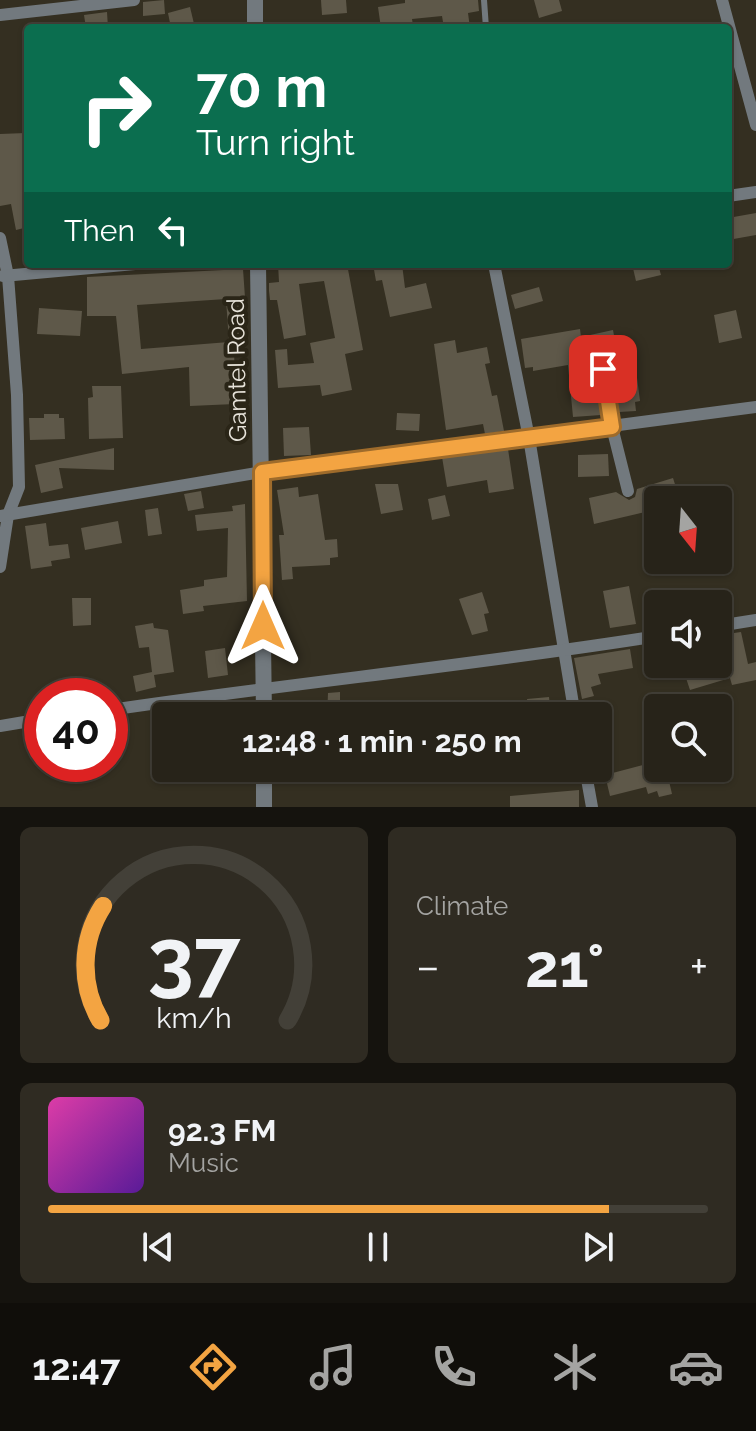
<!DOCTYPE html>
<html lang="en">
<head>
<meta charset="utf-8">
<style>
  :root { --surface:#272319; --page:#2f2b22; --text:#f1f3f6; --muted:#a4a4a2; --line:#434038; --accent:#f3a442 }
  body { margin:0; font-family:Raleway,sans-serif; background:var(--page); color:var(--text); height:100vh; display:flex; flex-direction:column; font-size:30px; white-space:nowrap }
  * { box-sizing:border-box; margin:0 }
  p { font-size:26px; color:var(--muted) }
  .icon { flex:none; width:44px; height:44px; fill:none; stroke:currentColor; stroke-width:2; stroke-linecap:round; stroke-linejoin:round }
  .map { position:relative; height:807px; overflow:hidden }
  .drawer { display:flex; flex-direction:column; gap:20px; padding:20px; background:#15130e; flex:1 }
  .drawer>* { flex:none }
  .hud { position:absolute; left:24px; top:24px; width:708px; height:244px; border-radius:8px; box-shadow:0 2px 6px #0004,0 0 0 2px var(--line); background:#0b6e4f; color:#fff; overflow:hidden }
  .needle { width:52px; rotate:163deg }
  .tools { position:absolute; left:644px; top:486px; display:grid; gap:16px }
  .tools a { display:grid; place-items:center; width:88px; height:88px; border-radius:8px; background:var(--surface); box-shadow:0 2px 6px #0004,0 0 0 2px var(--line); font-size:40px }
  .speed { position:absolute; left:24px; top:678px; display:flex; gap:16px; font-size:40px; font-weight:700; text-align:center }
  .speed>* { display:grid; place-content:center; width:104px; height:104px; border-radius:50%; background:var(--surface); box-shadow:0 2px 6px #0004,0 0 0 2px var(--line); line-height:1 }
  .speed .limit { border:12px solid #d22; background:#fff; color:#111 }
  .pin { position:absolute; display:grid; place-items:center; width:68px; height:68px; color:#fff; margin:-34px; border-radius:16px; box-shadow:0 4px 12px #0006 }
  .me { position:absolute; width:88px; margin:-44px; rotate:0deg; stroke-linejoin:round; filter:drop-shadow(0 0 6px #0008) }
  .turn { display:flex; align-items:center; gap:28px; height:168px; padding:0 40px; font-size:36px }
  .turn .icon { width:104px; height:104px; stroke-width:2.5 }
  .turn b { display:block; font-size:56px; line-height:68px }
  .then { display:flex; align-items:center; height:76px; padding:0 40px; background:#0003; gap:16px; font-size:30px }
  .big { font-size:60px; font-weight:700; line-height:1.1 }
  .drawer .card { flex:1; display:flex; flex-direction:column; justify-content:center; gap:12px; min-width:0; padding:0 28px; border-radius:12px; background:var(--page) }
  .drawer .dial { align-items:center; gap:0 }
  .dial svg { height:208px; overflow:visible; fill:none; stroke:var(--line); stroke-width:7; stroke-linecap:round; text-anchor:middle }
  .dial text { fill:var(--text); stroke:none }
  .song { display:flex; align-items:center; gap:24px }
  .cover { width:96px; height:96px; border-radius:12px; background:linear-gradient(135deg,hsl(320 70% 55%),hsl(270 70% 35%)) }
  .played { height:8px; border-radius:4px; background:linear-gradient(90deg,var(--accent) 85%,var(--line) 85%) }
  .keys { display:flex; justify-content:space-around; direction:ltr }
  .heat { display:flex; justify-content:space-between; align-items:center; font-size:44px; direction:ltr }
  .drawer .tiles { flex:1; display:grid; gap:20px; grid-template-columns:1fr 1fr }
  .card:last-child { grid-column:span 2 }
  .trip { position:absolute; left:152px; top:702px; width:460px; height:80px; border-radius:8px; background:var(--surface); box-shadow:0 2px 6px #0004,0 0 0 2px var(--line); font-weight:700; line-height:80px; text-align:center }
  .menu { display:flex; height:128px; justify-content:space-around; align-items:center; background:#100e0a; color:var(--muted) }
  .menu .icon { width:56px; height:56px }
  .menu .active { color:var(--accent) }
  .menu b { font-size:36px; color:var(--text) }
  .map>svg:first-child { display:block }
  .building { fill:#5e5849; fill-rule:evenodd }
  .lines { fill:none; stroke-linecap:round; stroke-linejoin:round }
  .service { stroke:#72797e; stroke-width:6 }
  .minor { stroke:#72797e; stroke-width:12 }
  .tertiary { stroke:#72797e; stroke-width:16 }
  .route-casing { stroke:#9e6b2b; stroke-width:20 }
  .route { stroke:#f3a442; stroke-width:14 }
  .labels { text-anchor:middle; stroke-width:8; stroke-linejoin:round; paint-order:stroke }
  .street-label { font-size:24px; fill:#e7e3da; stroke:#2a2517 }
</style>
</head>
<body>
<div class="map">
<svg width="756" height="807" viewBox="0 0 756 807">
  <rect width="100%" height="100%" fill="#342f21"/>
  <g class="building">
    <path d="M164 0 165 14 143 16V2Z"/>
    <path d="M321 0H346L347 13 322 15Z"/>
    <path d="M405 0H478L479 11 468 13 470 28H444L442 16 412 19 413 25 381 28 378 7 405 3Z"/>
    <path d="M534 0H559L562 11 539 18Z"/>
    <path d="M190 7 195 28H171L168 13Z"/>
    <path d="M107 12 108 28H86L84 15Z"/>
    <path d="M26 133 28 227 16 230 11 204 0 206V134Z"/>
    <path d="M756 213V235L728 240V218Z"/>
    <path d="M278 264H347L363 350 345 354 352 390 322 396 320 385 278 388 275 350 287 349 288 365 314 363 310 343 335 338 324 281 299 284 306 335 284 339 277 300H270L269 291V283L279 282Z"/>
    <path d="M373 264H402L405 288 426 283 432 308 390 317 382 280 376 281Z"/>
    <path d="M632 264H658L661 275 636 281Z"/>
    <path d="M243 269 246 312 241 313 244 341 234 342 235 404 190 406 189 367 122 374 116 316H87V277ZM226 299 229 342 141 349 137 305Z"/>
    <path d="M539 287 543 301 515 309 511 295Z"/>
    <path d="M39 308 82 311 80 336 37 334Z"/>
    <path d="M736 310 742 338 719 343 714 315Z"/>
    <path d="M580 329 581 337 613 330 615 341 590 347 601 415 573 417 568 365 533 371V367L525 368 521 339Z"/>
    <path d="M455 340 457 353 487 347 490 363 485 364 492 396 497 395 504 431 485 434 483 424 446 430 434 344Z"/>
    <path d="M636 370 640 401 635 402 636 411 619 412 613 373Z"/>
    <path d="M92 386H121L123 438 89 439 88 398 93 397Z"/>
    <path d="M397 413 420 414 419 431 396 430Z"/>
    <path d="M44 414H59V418H64L65 439 30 440 29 418H44Z"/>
    <path d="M309 427 311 455 284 456 283 428Z"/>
    <path d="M114 448V470L59 468 63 488 41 493 35 465Z"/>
    <path d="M508 449 514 489 489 493 487 480 447 487 442 457Z"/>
    <path d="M608 454 609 476 578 477V455Z"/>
    <path d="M673 478 680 500H658V509L594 524 589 498 616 492 629 500 635 497 637 489Z"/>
    <path d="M375 484H398L403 510 381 514Z"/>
    <path d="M298 487 299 497 318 494 325 540 337 539 338 557 330 558V565L292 567 293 579 282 580 279 535H284L277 490Z"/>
    <path d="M201 491 204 508 188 511 184 494Z"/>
    <path d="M445 495 450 516 432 520 428 499Z"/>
    <path d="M245 504 247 601 203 606 204 611 183 614 180 590 204 586V580L227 577 228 528 197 531 195 515 233 511 232 506Z"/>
    <path d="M158 508 162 534 148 536 145 510Z"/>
    <path d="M118 521 122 543 85 550 81 528Z"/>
    <path d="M46 523 49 546 68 544 70 558 51 561 52 566 31 569 25 526Z"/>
    <path d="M629 586 636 624 610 628 603 591Z"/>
    <path d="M482 592 489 613 484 614 488 631 472 635 459 599Z"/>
    <path d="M72 598H91V625L73 626Z"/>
    <path d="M153 623 154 628 168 630 174 672 154 675 156 687 136 692 133 676 152 672 149 647 139 648 135 626Z"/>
    <path d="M741 632 748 664 756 662V680L732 685 730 678 690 690 683 669 699 664H727L720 635Z"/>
    <path d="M225 648 228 675 208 678 205 651Z"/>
    <path d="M630 649 633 668 598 674 601 684 591 687 594 696 582 699 574 658Z"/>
    <path d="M340 692V716H327L328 693Z"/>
    <path d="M549 697 551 716H529L527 699Z"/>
    <path d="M658 761V768H666L672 794 659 797 657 791 648 794 646 787 610 796 605 775Z"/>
    <path d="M579 790V807H510V796Z"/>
  </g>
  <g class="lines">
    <path class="service" d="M484 0 486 28"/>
    <g class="minor">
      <path d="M722 0 756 125"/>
      <path d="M0 15 134 0"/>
      <path d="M728 196 756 192"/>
      <path d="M0 238 8 276 17 395 19 487 8 515 0 567"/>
      <path d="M494 264 529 438 575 716"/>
      <path d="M3 276 135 264"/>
      <path d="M603 369 612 427 628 491"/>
      <path d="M0 516 262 472 756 407"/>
      <path d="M718 626 756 620"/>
      <path d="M110 710C292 683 476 665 658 636"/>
      <path d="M0 726 42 719"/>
      <path d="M585 768 592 807"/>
    </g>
    <g class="tertiary">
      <path d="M255 0V28"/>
      <path d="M258 264 264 716"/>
      <path d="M264 768V807"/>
    </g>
  </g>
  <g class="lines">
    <g class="route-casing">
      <path id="route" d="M263 626 262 472 612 427 603 369"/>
    </g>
    <use href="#route" class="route"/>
  </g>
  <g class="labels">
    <g class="street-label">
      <text transform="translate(237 370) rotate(-91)" y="8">Gamtel Road</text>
    </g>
  </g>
</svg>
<div class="tools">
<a><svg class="needle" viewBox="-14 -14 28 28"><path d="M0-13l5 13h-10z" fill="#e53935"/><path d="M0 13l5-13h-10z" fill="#a4a4a2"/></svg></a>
<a><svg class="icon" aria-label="sound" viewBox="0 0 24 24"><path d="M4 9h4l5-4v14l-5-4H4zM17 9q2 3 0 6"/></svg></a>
<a><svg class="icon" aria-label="search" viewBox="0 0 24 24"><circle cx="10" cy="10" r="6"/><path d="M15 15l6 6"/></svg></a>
</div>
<div class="speed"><div class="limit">40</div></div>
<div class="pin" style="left:603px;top:369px;background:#d93025"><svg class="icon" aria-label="arrive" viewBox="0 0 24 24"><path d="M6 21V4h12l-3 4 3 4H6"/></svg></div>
<svg class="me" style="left:263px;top:626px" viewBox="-20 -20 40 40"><path d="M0-17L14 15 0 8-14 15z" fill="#f3a442" stroke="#fff" stroke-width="4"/></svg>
<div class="trip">12:48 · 1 min · 250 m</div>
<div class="hud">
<div class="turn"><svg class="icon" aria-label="right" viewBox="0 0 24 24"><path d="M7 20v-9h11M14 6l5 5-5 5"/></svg><div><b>70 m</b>Turn right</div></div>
<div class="then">Then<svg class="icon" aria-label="left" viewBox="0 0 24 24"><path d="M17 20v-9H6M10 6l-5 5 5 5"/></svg></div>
</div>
</div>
<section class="drawer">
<div class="tiles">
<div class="card dial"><svg viewBox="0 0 100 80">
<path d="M14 69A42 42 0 1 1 86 69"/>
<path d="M14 69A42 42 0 0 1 15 25" stroke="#f3a442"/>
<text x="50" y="56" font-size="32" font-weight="700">37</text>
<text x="50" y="72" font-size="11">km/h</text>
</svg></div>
<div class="card"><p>Climate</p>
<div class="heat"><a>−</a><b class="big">21°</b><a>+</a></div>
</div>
<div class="card">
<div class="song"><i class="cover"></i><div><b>92.3 FM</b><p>Music</p></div></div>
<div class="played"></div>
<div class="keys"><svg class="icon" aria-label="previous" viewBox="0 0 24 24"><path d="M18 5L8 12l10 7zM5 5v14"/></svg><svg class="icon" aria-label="pause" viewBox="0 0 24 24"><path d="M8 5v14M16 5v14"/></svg><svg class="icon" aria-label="next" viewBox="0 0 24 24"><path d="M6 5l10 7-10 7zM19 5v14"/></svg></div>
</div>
</div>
</section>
<nav class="menu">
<b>12:47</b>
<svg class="icon active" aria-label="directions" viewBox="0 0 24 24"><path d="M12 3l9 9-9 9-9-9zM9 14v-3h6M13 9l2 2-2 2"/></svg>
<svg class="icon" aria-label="music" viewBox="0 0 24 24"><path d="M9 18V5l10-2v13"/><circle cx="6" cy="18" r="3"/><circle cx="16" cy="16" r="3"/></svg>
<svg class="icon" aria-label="phone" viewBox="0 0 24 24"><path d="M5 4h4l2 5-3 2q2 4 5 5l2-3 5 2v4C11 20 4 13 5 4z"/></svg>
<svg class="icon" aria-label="climate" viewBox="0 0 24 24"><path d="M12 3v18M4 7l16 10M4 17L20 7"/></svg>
<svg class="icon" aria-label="car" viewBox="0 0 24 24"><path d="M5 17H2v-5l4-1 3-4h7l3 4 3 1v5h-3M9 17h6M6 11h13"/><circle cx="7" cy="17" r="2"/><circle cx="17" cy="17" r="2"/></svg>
</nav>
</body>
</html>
